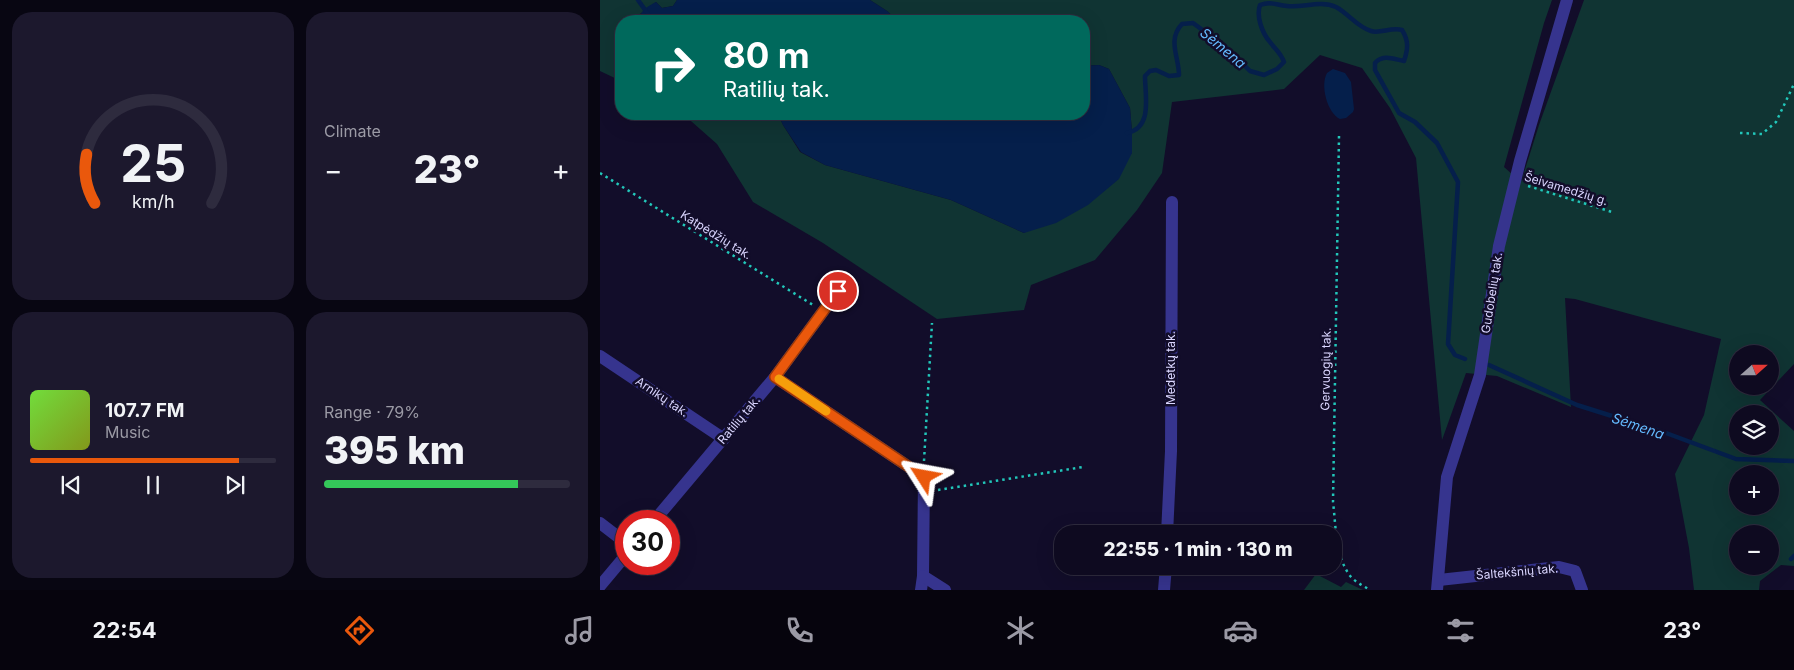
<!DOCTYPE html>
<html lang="en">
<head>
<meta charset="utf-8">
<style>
  :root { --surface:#0e0a20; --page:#1c182d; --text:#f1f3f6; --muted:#9b9aa5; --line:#2e2b3e; --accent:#ea580c }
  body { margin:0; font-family:Inter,sans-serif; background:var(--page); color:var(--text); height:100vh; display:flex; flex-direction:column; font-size:19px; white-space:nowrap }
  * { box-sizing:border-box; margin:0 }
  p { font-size:16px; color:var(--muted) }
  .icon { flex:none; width:28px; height:28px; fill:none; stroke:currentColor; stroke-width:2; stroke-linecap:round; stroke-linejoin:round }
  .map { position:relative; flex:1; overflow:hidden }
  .side { display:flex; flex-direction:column; gap:12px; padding:12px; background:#080612; width:600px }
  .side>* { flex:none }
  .guide { position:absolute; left:15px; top:15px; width:475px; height:105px; border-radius:20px; box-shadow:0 5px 20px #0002,0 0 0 1px var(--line); background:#00695c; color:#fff; overflow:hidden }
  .needle { width:32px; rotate:69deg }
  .fabs { position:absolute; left:1129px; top:345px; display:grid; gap:10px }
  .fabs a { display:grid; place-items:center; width:50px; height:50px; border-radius:50%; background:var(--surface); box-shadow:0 5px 20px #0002,0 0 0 1px var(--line); font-size:25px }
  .speed { position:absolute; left:15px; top:510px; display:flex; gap:10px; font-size:25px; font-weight:700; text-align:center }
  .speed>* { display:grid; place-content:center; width:65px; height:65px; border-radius:50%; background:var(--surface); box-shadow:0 5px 20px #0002,0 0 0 1px var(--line); line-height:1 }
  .speed .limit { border:8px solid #d22; background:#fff; color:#111 }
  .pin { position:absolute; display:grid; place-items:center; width:42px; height:42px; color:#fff; margin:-21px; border:2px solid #fff; border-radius:50%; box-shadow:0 1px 5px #0007 }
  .me { position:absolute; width:55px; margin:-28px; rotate:304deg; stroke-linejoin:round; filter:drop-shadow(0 0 4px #0008) }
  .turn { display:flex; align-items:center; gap:18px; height:105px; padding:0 25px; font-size:22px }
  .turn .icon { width:65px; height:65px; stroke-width:2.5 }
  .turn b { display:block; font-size:35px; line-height:42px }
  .big { font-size:38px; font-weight:800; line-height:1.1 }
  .side .card { flex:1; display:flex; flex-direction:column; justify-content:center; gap:8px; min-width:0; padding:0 18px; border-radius:20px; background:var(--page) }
  .side .dial { align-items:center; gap:0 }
  .dial svg { height:130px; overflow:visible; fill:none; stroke:var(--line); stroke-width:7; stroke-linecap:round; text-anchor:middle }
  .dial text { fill:var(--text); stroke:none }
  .song { display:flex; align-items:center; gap:15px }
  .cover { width:60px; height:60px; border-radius:8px; background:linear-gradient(135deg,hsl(100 70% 55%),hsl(70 70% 35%)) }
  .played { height:5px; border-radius:2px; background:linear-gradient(90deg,var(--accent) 85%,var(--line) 85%) }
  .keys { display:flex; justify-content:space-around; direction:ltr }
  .heat { display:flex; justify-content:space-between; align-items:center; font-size:28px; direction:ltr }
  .charge { height:8px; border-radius:4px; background:linear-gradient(90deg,#34c759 79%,var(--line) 0) }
  .side .tiles { flex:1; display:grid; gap:12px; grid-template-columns:repeat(2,1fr) }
  .trip { position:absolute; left:454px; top:525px; width:288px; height:50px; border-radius:20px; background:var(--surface); box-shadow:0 5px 20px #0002,0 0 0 1px var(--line); font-weight:800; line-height:50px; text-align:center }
  .tabs { display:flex; height:80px; justify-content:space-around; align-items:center; background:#06040d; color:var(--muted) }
  .tabs .icon { width:35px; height:35px }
  .tabs .on { color:var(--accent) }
  .tabs b { font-size:22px; color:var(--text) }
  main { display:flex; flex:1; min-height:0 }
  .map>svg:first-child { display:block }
  .green { fill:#103433; fill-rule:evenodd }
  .water { fill:#051f4b }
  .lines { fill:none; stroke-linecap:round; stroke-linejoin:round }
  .stream { stroke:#051f4b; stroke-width:4.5 }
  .path { stroke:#22c7ba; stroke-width:2.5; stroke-dasharray:2.5 4; stroke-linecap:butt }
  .street { stroke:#36348e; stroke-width:12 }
  .route-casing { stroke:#983908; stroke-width:12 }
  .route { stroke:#ea580c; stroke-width:9 }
  .slow { stroke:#f59e0b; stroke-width:9 }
  .labels { text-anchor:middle; stroke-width:5; stroke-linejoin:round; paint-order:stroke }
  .street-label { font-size:12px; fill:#dad6ff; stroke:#120d2a }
  .water-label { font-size:14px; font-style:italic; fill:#64baff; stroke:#120d2a }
</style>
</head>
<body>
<main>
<section class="side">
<div class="tiles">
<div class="card dial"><svg viewBox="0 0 100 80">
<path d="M14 69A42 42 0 1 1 86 69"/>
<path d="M14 69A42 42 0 0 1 9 39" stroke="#ea580c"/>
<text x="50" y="56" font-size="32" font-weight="700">25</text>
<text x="50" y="72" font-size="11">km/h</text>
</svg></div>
<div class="card"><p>Climate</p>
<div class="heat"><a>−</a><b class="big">23°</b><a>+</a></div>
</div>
<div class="card">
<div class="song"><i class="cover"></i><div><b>107.7 FM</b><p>Music</p></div></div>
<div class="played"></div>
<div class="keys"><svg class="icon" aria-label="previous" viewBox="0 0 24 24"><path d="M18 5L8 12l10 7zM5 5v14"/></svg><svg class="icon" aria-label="pause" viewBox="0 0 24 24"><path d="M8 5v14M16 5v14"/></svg><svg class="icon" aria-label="next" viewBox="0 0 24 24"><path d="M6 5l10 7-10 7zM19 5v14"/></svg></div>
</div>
<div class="card"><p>Range · 79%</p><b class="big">395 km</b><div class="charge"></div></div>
</div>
</section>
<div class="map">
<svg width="1194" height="590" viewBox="0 0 1194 590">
  <rect width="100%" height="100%" fill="#120d2a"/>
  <g class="green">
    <path d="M0 0H77L73 6 62 8 56 2 40 14 39 21H21V81L0 71Z"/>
    <path d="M270 0H952L944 23 904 167 921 182 939 125 984 0H1194V364L1160 400 1194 431V566L1181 565 1160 581 1159 590H1094L1089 548 1075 474 1104 415 1121 339 975 299 965 298 971 407 897 376 866 373 842 440 816 158 790 108 762 68 720 55 684 89 572 102 562 173 537 210 495 260 431 285 424 310 337 319 223 243 153 202 117 144 83 114H178L183 125 200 152 225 165 351 200 424 233 532 153V132L530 108 509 69 499 65 484 66V21H298L287 11ZM1138 354H1170V386H1138ZM1138 414H1170V446H1138ZM1138 474H1170V506H1138ZM1138 534H1170V566H1138Z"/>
    <path d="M716 574 741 587 746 582 763 590H704Z"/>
  </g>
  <g class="water">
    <path d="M77 0H270L287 11 298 21H39C40 10 47 7 56 2L62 8 73 6Z"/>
    <path d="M499 65 509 69 530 108 532 132V153L519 179 488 205 456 223 424 233 351 200 225 165 201 152 183 125 178 114H484V66Z"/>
    <path d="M733 69 745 73 751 82 754 109 753 112 746 118 740 119C727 113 720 85 727 73Z"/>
  </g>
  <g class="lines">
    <g class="stream">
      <path d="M38 0 53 21"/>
      <path d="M527 133C553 128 545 96 545 76L550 71 556 70 569 76 579 75C579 57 567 40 582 24L593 23 627 48 650 71 664 75 677 69 684 62C681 53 675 49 670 42 662 33 656 16 660 5 671 1 676 5 687 6 703 8 720 0 736 7 749 14 757 27 771 31 780 34 791 27 802 30 809 41 808 49 804 61 793 59 783 54 775 63V70L799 113 815 122 837 143 858 182 848 344 855 355 865 359"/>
      <path d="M889 365 977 405 1066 433 1136 459 1194 461"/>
      <path d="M1191 559 1194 556"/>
    </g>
    <g class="path">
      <path d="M1140 133 1162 134 1176 122 1194 84"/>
      <path d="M739 136 733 502C736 526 735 552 748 573 753 581 762 585 770 590"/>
      <path d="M0 173 213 305"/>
      <path d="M928 186 1012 212"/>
      <path d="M324 461 332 323"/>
      <path d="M338 490 483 467"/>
    </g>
    <g class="street">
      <path d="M0 356 124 439"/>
      <path d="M175 377 324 477 323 576 321 590"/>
      <path d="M54 521 175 377 238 291"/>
      <path d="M0 523 26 543"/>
      <path d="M567 534 571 451 572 202"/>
      <path d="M323 576 345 590"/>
      <path d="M839 580 959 567 975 571 982 590"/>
      <path d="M0 586 26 555"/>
      <path d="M564 590 566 566"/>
      <path d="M837 590 847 477 880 375 899 246 920 161 967 0"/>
    </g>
  </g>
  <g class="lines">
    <g class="route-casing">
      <path id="route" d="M238 291 175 377 324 477"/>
    </g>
    <use href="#route" class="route"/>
    <path class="slow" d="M179 379 226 411"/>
  </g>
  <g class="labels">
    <g class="street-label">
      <text transform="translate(966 189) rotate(17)" y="4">Šeivamedžių g.</text>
      <text transform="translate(116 235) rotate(32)" y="4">Katpėdžių tak.</text>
      <text transform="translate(892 293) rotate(-81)" y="4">Gudobelių tak.</text>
      <text transform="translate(571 368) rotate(-90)" y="4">Medetkų tak.</text>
      <text transform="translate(726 369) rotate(-89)" y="4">Gervuogių tak.</text>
      <text transform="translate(62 397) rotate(34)" y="4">Arnikų tak.</text>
      <text transform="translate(139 420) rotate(-50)" y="4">Ratilių tak.</text>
      <text transform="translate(917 572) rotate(-5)" y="4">Šaltekšnių tak.</text>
    </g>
    <g class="water-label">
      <text transform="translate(623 48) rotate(40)" y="5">Sėmena</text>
      <text transform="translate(1038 426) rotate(19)" y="5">Sėmena</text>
    </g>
  </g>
</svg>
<div class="fabs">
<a><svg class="needle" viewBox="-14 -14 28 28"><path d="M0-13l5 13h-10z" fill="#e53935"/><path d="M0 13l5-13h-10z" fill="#9b9aa5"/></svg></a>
<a><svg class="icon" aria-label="layers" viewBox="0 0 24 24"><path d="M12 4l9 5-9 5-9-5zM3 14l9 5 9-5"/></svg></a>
<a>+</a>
<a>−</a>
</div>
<div class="speed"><div class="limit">30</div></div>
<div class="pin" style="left:238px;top:291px;background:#d93025"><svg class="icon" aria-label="arrive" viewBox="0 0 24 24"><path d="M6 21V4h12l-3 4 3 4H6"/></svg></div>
<svg class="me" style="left:324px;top:477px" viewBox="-20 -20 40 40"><path d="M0-17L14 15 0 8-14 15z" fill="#ea580c" stroke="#fff" stroke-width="4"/></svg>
<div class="trip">22:55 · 1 min · 130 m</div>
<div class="guide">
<div class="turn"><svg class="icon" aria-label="right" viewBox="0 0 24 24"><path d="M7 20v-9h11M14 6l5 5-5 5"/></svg><div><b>80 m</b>Ratilių tak.</div></div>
</div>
</div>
</main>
<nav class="tabs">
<b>22:54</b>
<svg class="icon on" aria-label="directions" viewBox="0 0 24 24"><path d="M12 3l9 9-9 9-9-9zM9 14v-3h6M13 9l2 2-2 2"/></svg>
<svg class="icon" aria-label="music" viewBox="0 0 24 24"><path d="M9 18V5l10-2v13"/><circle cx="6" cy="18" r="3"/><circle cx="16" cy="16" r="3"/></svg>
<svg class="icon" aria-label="phone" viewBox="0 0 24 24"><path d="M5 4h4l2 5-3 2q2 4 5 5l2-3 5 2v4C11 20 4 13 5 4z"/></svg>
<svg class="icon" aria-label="climate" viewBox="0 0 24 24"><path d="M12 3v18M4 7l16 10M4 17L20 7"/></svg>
<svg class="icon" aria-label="car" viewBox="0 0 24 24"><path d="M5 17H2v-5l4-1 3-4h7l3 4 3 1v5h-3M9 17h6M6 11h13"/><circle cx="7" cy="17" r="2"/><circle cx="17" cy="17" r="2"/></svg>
<svg class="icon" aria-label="filters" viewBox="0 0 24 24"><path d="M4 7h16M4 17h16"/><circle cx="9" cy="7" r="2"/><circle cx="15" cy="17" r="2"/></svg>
<b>23°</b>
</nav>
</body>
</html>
